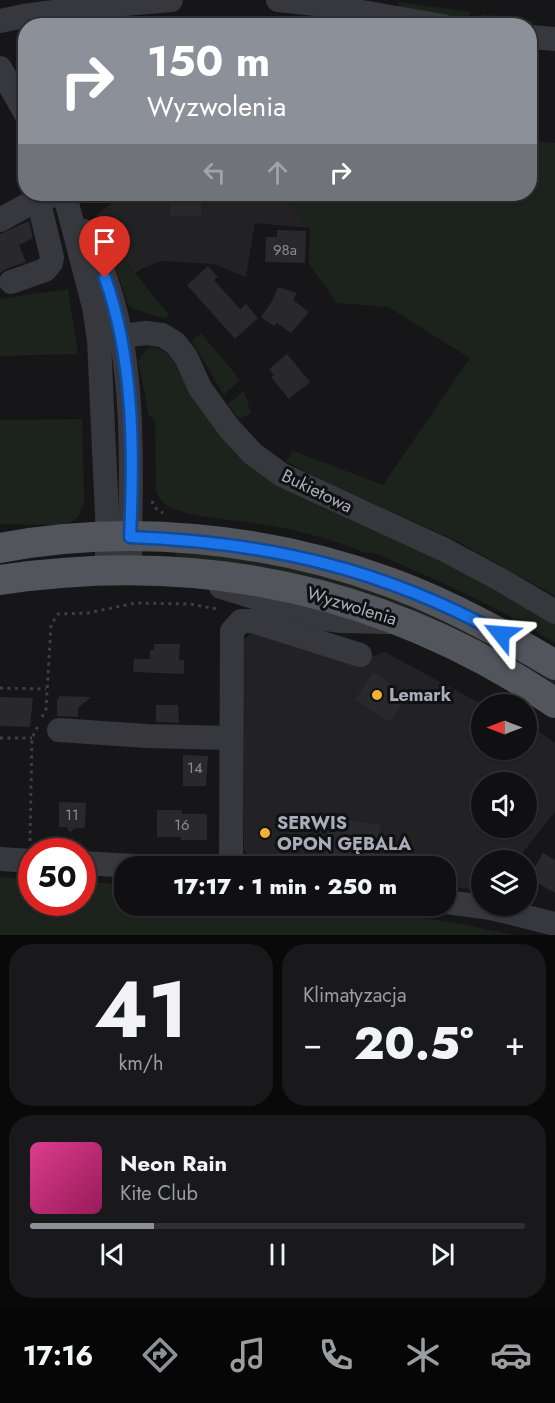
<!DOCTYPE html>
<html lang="pl">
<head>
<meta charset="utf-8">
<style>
  :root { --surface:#101012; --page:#19191b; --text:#f1f3f6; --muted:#9c9d9f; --line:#303032; --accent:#8c9099 }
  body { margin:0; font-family:Jost,sans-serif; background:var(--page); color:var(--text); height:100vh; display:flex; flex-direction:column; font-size:22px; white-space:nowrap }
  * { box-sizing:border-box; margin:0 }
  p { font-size:20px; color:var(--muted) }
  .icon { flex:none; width:33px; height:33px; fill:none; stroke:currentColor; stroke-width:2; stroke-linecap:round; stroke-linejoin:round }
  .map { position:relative; height:935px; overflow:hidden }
  .side { display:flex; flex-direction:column; gap:9px; padding:9px; background:#09090a; flex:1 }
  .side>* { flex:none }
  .top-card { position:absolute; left:18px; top:18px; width:519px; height:183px; border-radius:24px; box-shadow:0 2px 4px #0004,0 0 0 2px var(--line); background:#8c9099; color:#fff; overflow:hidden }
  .needle { width:39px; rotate:270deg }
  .tools { position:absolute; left:471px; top:694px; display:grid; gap:12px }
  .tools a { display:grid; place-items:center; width:66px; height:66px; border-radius:50%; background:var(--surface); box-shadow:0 2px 4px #0004,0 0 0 2px var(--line); font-size:30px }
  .speed { position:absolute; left:18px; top:838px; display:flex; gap:12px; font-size:30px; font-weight:700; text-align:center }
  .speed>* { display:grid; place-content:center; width:78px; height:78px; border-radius:50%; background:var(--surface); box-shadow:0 2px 4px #0004,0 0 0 2px var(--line); line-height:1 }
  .speed .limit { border:9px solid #d22; background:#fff; color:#111 }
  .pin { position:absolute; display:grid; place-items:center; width:51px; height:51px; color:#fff; margin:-62px -26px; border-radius:50% 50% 50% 0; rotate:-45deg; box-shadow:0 0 6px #0007 }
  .pin .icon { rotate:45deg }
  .me { position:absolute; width:66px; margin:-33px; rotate:298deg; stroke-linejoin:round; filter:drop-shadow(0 0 4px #0008) }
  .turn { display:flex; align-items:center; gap:21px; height:126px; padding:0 30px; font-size:27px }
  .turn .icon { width:78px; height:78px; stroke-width:2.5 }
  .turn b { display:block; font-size:42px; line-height:51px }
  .lanes { display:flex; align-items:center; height:57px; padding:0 30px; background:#0003; justify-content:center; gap:30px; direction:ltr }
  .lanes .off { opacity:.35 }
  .big { font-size:45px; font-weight:800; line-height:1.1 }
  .side .tile { flex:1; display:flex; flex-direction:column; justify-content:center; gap:9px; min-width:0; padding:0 21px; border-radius:24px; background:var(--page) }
  .side .dial { align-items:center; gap:0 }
  .dial b { font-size:78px; line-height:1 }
  .song { display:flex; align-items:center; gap:18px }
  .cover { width:72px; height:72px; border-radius:9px; background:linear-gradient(135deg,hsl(330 70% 55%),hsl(330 70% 35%)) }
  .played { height:6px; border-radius:3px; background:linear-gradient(90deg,var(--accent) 25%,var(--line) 25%) }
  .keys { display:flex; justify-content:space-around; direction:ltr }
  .heat { display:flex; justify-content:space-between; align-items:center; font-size:33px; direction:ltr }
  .side .tiles { flex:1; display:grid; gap:9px; grid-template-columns:1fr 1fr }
  .tile:last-child { grid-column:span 2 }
  .trip { position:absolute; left:114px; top:856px; width:342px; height:60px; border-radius:24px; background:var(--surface); box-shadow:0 2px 4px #0004,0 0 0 2px var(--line); font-weight:800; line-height:60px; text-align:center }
  .tab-bar { display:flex; height:96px; justify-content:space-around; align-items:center; background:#060607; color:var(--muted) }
  .tab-bar .icon { width:42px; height:42px }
  .tab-bar .selected { color:var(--accent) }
  .tab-bar b { font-size:27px; color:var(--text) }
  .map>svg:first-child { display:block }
  .built { fill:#222225; fill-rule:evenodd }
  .green { fill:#1c231d }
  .building { fill:#29292c }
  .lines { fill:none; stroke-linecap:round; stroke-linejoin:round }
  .path { stroke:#3d3f44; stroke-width:3; stroke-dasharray:3 4.5; stroke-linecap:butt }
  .minor { stroke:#37383d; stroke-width:24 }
  .major { stroke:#53555c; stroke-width:30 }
  .route-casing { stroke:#114b97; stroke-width:15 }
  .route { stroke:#1a73e8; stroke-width:10 }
  .poi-dot { fill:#f2b134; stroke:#111113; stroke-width:2 }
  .labels { text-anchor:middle; stroke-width:6; stroke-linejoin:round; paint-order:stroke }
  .number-label { font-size:15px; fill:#888b94 }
  .street-label { font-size:18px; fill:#a8adb8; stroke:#111113 }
  .poi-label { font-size:18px; font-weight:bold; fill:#a8adb8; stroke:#111113; text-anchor:start }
</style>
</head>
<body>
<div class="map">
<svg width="555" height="935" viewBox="0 0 555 935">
  <rect width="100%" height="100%" fill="#161618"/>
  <g class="built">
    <path d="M122 194H281L310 228 255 223 246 277 214 264 162 261 143 268 135 273 105 235 106 232 97 215Z"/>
    <path d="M253 631 352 663 385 652 483 705H482V750H526L527 726 538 731 555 743V812L516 861H482L481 890 446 886V867H300L253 861 244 850 243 640ZM482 783H526V828H482Z"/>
  </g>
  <g class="green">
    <path d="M399 2 471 12 464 23 397 12Z"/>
    <path d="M482 14 534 21 530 30V26L484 24Z"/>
    <path d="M530 140 555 143V596L459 542 315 477 286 461 293 451 383 485 470 358 388 307 337 303 309 264 310 228 281 194H530Z"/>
    <path d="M102 233 169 315 166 319 134 309 128 305 119 277 101 236Z"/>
    <path d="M68 289 78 354 0 356V299Z"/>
    <path d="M201 333 240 380 224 395 192 341Z"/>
    <path d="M153 347 164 351 176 364 189 389 218 432 555 623V643C497 606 435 579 372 552L366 553C332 539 296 529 259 524 230 519 199 519 172 508 164 505 160 499 156 492L155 420 149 416 138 361 146 350Z"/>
    <path d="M244 391 251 413 239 419 228 404Z"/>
    <path d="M82 419 84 501 78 517 71 522 57 525 0 524V420Z"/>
    <path d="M176 551 204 553 308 570 434 613 555 679V690L175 559Z"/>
    <path d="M0 877 31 879 32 903H82L83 882 124 884V906H348L462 924 513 935H0Z"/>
  </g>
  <g class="building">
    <rect x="170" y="194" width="31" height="22"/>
    <path d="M29 221 33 238 19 245 26 262 6 269 0 273V234Z"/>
    <path d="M277 230 306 231 305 263 265 262 266 237H277Z"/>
    <path d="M208 266 218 277 214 280 240 309 246 304 258 318 235 339 187 285Z"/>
    <path d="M278 287 297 293 293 300 309 312 291 333 277 323 274 326 261 317 271 303Z"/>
    <path d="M287 354 310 382 289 399 271 377 274 375 269 369Z"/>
    <path d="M154 644H180L179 660H184V674L133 672 134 659H150V650H154Z"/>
    <path d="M373 672 394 686 390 692 404 701 390 722 355 700Z"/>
    <path d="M59 696 91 697 78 708V717L57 716V699H59Z"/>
    <path d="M0 697 33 698 30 727 0 726Z"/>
    <path d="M156 705H178L179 723 156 722Z"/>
    <path d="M183 755 208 756 206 786H183Z"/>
    <path d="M59 802 86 803 85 828H75L70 832 66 827H59Z"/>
    <path d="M157 810H182V814H207V840H181V837H157Z"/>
    <path d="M329 817 381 825 375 865 323 857Z"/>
    <path d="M543 853 555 860V893L529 878Z"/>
  </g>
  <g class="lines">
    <g class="path">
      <path d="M152 501 154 507 163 513"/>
      <path d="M0 688 46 689"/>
      <path d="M42 717 46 709 51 625 58 614 88 613 136 603 190 604 217 609"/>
      <path d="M0 738H32"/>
      <path d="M30 841 32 738 38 726"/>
      <path d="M50 849 67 850"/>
      <path d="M167 856 211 859"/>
    </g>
    <g class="minor">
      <path d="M278 0 315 4 443 26"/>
      <path d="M0 21 24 16 90 7 171 0"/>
      <path d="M530 37 555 39"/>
      <path d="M0 68 26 114"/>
      <path d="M62 194 68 207 94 307 99 340 108 538 106 572"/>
      <path d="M0 220 29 204 39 203"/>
      <path d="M85 231C141 336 130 456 130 571"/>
      <path d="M11 282 45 270 51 263 52 257 39 203 53 194"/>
      <path d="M122 336 146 333 162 335 175 343 186 357 200 388 229 428 253 454 282 475 445 550 503 581 555 612"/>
      <path d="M221 587 326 619 341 621 388 622"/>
      <path d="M59 730 146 736 231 738"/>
      <path d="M0 859 32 861"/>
      <path d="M82 863 150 867"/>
      <path d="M231 867 232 631 241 621H253L360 655"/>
      <path d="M446 902 491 908 555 924"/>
    </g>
    <g class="major">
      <path d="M0 548C128 524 267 537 389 582 447 603 502 633 555 665"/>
      <path d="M0 580C201 550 386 589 555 703"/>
    </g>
  </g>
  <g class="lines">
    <g class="route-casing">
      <path id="route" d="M105 278C134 359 134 452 130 537 266 542 381 568 501 634"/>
    </g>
    <use href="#route" class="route"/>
  </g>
  <g class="poi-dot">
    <circle cx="377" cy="695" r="6"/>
    <circle cx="265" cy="833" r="6"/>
  </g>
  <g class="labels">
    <g class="number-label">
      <text x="285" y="255">98a</text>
      <text x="195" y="773">14</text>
      <text x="72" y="820">11</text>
      <text x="182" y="830">16</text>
    </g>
    <g class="street-label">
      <text transform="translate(317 491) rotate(26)" y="6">Bukietowa</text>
      <text transform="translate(352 606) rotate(17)" y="6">Wyzwolenia</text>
    </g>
    <g class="poi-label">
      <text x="389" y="701">Lemark</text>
      <text x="277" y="829">SERWIS<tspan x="277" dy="21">OPON GĘBALA</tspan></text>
    </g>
  </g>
</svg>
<div class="tools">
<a><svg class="needle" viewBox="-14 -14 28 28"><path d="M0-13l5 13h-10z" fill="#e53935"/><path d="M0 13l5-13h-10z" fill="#9c9d9f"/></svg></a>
<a><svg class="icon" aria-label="sound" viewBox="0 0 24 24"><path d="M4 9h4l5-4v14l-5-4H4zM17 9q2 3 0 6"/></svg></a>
<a><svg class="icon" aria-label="layers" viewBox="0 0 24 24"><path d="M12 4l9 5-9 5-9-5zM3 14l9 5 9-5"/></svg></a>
</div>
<div class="speed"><div class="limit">50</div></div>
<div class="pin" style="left:105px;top:278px;background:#d93025"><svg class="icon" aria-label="arrive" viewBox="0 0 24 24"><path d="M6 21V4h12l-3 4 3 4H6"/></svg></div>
<svg class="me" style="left:501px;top:634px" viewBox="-20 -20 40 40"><path d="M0-17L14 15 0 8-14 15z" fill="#1a73e8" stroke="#fff" stroke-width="4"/></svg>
<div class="trip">17:17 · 1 min · 250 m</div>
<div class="top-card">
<div class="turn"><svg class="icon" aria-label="right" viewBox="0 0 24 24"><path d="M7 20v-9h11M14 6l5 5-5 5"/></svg><div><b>150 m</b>Wyzwolenia</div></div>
<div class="lanes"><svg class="icon off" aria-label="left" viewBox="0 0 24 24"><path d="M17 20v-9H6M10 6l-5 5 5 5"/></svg><svg class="icon off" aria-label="ahead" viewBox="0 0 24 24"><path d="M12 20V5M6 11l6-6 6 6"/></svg><svg class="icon" aria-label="right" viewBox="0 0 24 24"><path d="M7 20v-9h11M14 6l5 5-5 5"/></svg></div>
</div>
</div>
<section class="side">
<div class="tiles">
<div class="tile dial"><b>41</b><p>km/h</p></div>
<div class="tile"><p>Klimatyzacja</p>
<div class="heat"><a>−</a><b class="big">20.5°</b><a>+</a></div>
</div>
<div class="tile">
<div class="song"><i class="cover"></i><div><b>Neon Rain</b><p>Kite Club</p></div></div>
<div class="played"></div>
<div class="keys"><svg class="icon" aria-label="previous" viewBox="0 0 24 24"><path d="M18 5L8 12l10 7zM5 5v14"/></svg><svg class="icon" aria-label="pause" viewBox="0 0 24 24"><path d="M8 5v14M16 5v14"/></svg><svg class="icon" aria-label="next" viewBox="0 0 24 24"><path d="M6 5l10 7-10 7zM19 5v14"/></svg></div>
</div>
</div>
</section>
<nav class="tab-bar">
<b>17:16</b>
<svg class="icon selected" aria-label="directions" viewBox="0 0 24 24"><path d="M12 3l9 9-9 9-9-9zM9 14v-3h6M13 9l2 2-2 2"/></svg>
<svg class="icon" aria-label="music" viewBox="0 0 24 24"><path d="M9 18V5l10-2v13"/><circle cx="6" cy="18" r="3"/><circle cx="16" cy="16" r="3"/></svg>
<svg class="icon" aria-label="phone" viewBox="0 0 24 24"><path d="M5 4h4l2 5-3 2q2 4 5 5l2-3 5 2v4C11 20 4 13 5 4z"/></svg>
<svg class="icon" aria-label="climate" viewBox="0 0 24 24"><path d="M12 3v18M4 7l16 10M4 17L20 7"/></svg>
<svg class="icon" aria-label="car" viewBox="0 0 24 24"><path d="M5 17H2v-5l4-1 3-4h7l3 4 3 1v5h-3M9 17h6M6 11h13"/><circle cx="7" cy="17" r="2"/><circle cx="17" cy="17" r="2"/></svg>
</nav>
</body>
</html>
